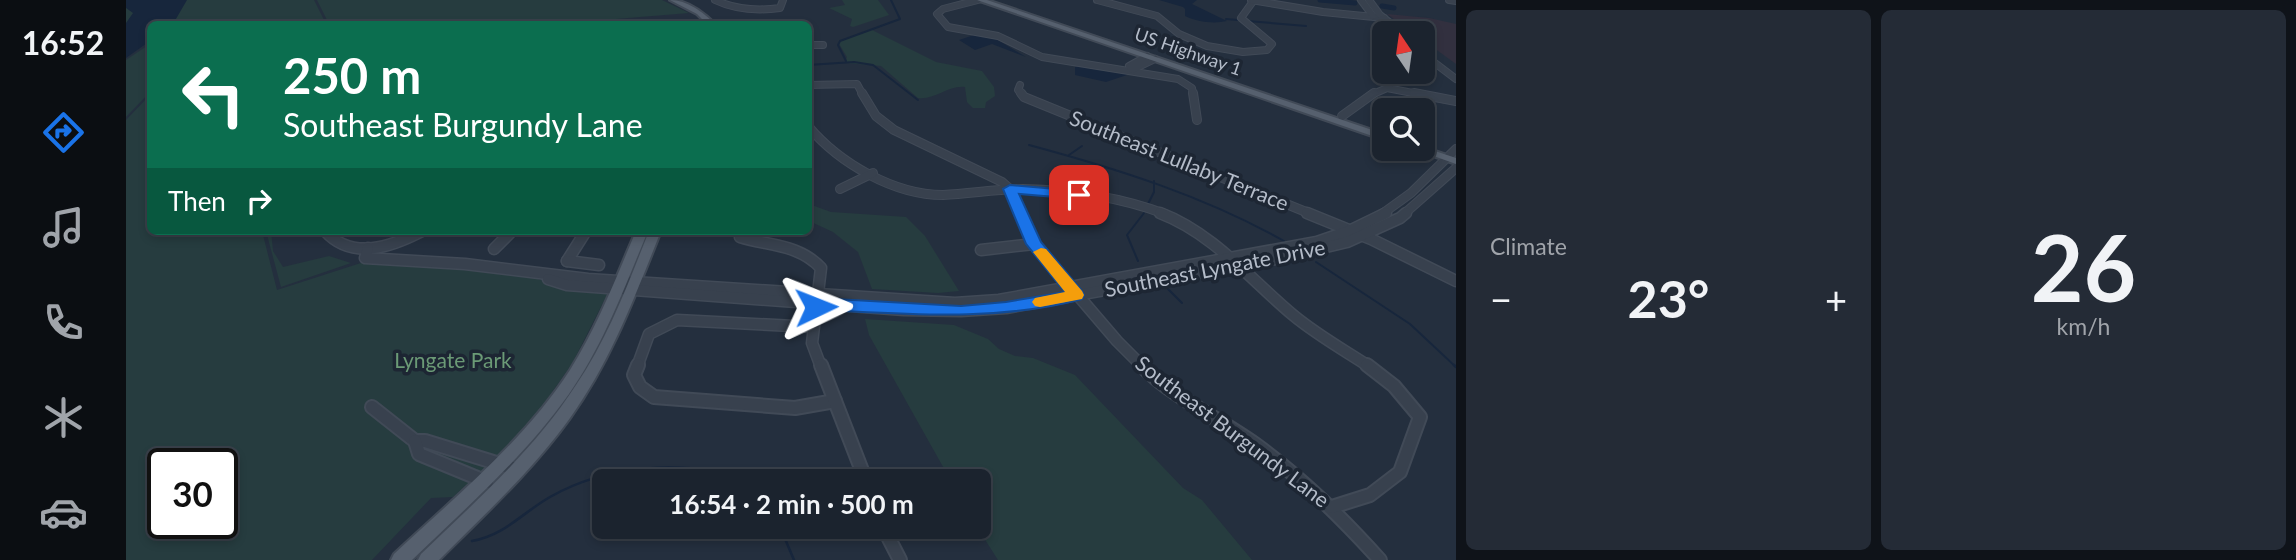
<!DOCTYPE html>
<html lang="en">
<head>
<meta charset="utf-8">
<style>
  :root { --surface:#1b232e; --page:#242b36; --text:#f1f3f6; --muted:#a0a4aa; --line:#39404a; --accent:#1a73e8 }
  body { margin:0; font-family:Lato,sans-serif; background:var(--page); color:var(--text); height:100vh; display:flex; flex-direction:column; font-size:26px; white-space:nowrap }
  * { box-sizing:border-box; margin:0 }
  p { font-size:23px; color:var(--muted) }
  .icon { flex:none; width:38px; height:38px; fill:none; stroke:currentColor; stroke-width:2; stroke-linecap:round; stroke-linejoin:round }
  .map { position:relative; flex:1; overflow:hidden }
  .drawer { display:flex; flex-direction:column; gap:10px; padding:10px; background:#0f1319; width:840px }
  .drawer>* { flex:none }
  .guide { position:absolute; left:21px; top:21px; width:665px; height:214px; border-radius:10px; box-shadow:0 4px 10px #0003,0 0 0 2px var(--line); background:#0b6e4f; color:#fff; overflow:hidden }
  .needle { width:46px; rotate:347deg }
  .fabs { position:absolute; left:1246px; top:21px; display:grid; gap:14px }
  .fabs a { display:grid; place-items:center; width:63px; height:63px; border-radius:10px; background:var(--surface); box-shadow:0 4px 10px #0003,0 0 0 2px var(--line); font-size:35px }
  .speed { position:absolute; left:21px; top:448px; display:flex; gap:14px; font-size:35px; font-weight:700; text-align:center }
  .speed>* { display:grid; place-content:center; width:91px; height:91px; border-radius:50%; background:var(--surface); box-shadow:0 4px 10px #0003,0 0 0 2px var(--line); line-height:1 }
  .speed .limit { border:4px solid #111; border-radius:10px; background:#fff; color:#111 }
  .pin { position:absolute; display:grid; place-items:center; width:60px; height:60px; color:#fff; margin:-30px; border-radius:14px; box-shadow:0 4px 10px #0006 }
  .me { position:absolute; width:77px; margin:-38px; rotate:88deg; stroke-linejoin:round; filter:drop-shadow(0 0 5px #0008) }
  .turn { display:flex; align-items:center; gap:24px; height:147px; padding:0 21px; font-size:32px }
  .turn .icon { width:91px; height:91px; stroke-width:2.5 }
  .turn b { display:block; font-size:49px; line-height:60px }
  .then { display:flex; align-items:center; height:66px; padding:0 21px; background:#0003; gap:14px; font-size:26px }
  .big { font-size:52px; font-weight:700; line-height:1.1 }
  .drawer .card { flex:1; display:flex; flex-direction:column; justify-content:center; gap:10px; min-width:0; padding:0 24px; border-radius:10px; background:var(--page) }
  .drawer .dial { align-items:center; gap:0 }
  .dial b { font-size:91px; line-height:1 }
  .heat { display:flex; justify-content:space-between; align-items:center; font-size:38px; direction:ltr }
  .drawer .tiles { flex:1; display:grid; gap:10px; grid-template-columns:repeat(2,1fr) }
  .trip { position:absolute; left:466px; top:469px; width:399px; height:70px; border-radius:10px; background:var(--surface); box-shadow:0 4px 10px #0003,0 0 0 2px var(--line); font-weight:700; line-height:70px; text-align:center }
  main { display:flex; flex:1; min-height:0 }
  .menu { display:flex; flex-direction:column; width:126px; justify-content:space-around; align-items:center; background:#0b0e12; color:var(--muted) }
  .menu .icon { width:49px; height:49px }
  .menu .on { color:var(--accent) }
  .menu b { font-size:32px; color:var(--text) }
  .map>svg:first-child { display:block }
  .medical { fill:#32303f }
  .green { fill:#263c3f; fill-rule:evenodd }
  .water { fill:#17263c }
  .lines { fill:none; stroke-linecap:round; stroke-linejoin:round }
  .stream-far1 { stroke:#17263c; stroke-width:2 }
  .stream { stroke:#17263c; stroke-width:2.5 }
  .canal { stroke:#17263c; stroke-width:5 }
  .minor-far3-casing { stroke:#414a57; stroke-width:8 }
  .minor-far2-casing { stroke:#414a57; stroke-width:10 }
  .minor-far1-casing { stroke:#414a57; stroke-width:13 }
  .minor-casing { stroke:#414a57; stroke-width:16 }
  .major-casing { stroke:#414a57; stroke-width:4 }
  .minor-far3 { stroke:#38414e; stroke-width:6 }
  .minor-far2 { stroke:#38414e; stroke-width:8 }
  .minor-far1 { stroke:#38414e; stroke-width:10 }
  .minor { stroke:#38414e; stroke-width:12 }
  .major { fill:#56606e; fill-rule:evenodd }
  .route { fill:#1a73e8; stroke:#114b97; stroke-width:2 }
  .slow { fill:#f59e0b }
  .labels { text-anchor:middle; stroke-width:7; stroke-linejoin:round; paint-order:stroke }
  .far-street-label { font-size:18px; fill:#b4bcc9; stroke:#1d2633 }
  .street-label { font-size:21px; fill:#b4bcc9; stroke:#1d2633 }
  .park-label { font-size:21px; fill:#6b9a76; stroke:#1d2633 }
</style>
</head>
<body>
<main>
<nav class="menu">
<b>16:52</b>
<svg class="icon on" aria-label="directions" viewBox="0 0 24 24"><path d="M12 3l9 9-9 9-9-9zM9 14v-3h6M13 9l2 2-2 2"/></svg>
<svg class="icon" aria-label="music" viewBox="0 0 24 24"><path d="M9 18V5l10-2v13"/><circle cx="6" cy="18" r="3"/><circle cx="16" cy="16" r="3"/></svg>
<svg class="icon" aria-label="phone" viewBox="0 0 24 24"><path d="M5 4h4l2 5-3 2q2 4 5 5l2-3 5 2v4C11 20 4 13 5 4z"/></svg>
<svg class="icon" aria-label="climate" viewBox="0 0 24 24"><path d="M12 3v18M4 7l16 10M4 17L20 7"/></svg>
<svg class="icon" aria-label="car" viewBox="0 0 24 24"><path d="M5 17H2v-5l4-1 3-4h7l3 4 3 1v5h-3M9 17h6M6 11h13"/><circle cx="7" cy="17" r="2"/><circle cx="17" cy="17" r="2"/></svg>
</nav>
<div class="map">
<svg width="1330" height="560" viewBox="0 0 1330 560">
  <rect width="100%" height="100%" fill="#242f3e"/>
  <path class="medical" d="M1261 14 1303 18 1330 24V64L1297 40V33H1287Z"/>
  <g class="green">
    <path d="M0 0H188L200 24H24V43L0 45Z"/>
    <path d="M191 0H536L563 13 429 24H203Z"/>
    <path d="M716 0H752L763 15 727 27 724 26 726 19 703 8 719 5Z"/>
    <path d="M744 29 810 62 856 71 868 87 869 96 860 102 859 108H847L841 102 839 87C822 85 810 100 792 98L755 66 719 63 721 57 712 42Z"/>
    <path d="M24 44V92L0 117V60Z"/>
    <path d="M24 95V231H136L151 290 238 262 289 263 393 273 415 280 483 291 446 364 412 412 362 466 327 497 305 498 246 560H0V120ZM37 464H96V523H37Z"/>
    <path d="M683 204 705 212 780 217 799 236 833 291 812 293 746 289 732 252 707 232 683 221Z"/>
    <path d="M140 231H145L147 251 157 267 203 256 225 263 155 287Z"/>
    <path d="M739 319 828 325 862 339 873 349 889 356 907 358 949 375 1057 488 1076 500 1126 560H872L851 527 852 481H825L743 335Z"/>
  </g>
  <g class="water">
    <path d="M0 0H61L47 24H24V41L0 58V23L7 13 0 8Z"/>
    <path d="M1033 0H1071L1066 4 1101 21C1088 24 1071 22 1059 16V9L1057 7Z"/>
    <path d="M851 34 870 39 900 57 866 44 849 50 833 40Z"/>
    <path d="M952 66 1004 74 980 82 949 75V67Z"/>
  </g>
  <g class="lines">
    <g class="stream-far1">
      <path d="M1100 19 1112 20"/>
      <path d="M1122 21 1180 26"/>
      <path d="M720 61 712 45 714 41 774 19 765 0"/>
      <path d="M682 65 728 62 747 65 792 100"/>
      <path d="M903 145C992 169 1078 196 1158 241"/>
      <path d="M943 155 956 146"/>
      <path d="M1022 204 1028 192V181"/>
      <path d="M1012 261 1001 235 1018 213"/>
      <path d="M1190 262 1284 324 1330 367"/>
      <path d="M1042 289 1056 303"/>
    </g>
    <g class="stream">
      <path d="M1328 365 1330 367"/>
      <path d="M654 527 668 560"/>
      <path d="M346 541C379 535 396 513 424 497 480 465 561 458 621 481"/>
    </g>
    <g class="canal">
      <path d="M1194 0 1229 3"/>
      <path d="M1256 6 1268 8"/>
    </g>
    <g class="minor-far3-casing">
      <g id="minor-far3">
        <path d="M589 0C610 10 632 11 654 8L657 0"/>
        <path d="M852 0 817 9 811 14 822 27 872 36 916 57 1052 79 1066 88 1067 95"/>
        <path d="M971 0 1031 16 1053 34 1081 46 1117 52 1141 50 1146 44 1115 18 1128 0"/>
        <path d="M1125 0 1197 12 1258 18"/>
        <path d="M1235 0 1247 16"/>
        <path d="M1243 0 1254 15 1277 33"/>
        <path d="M1323 0 1330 1"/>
        <path d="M633 24 662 23"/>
        <path d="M682 45H697"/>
        <path d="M1297 54 1330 79"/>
        <path d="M1021 56 1003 66 1006 70 1029 59"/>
        <path d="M682 85 731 84 737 95"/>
        <path d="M894 85 892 90 896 95"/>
        <path d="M1245 95 1261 88 1297 95"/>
      </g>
    </g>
    <g class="minor-far2-casing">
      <g id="minor-far2">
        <path d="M736 93 750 116 768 130 876 182 884 189 895 214"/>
        <path d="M895 93 898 97 1185 214"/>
        <path d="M1067 93 1071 120"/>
        <path d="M1288 93 1330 101"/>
        <path d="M1216 116 1248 93"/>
        <path d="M682 126C713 163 768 195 817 195 844 194 870 189 897 189 945 190 994 197 1039 214"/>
        <path d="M714 189 747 173"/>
        <path d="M1256 214 1285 193 1330 149"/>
        <path d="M1278 214 1330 168"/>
      </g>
    </g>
    <g class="minor-far1-casing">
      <g id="minor-far1">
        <path d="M894 213 908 244 991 341 1017 367"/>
        <path d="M1034 213C1087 233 1125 280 1167 315 1191 335 1218 350 1244 367"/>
        <path d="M1181 213 1245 239 1330 281"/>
        <path d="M199 231C226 261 265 247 296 231"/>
        <path d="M614 237C643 246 673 244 695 268L686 343 695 367"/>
        <path d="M242 248 239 258 339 264 462 279 829 303 873 300 1191 242 1223 231 1260 213"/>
        <path d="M368 249 386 231"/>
        <path d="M855 250 908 244"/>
        <path d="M441 261 460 231"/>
        <path d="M441 261 473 265"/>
        <path d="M422 279 441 285 778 310 835 311 880 308 1149 259 1221 242 1274 218 1280 213"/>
        <path d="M511 367 523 334 551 320 687 327"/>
      </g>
    </g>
    <g class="minor-casing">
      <g id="minor">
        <path d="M512 365 508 375 514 387 528 397 669 408 709 401"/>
        <path d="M695 365 740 481"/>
        <path d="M1015 365C1049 399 1091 417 1129 444 1176 478 1215 517 1254 560"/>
        <path d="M246 407 289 441H299L390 469"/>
        <path d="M289 441 293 454 361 482"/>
        <path d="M1206 507 1244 495 1274 472 1294 417 1268 386 1241 365"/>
        <path d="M757 527 774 560"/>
      </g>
    </g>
    <g class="major-casing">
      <g id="major">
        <path d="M544 0C561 0 577 12 589 24H581L571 14Z"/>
        <path d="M851 0H861L1258 134V140Z"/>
        <path d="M1297 147 1330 158V164L1288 149H1297Z"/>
        <path d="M510 231H522C499 286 478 344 443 394 399 456 341 507 286 560H265L268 554C329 497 398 441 444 370 471 327 490 278 510 231Z"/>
        <path d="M523 231H535C509 296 485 361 444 418 406 471 358 515 313 560H292L295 554C350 501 408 450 450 385 482 338 502 284 523 231Z"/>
      </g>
    </g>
    <use href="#minor-far3" class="minor-far3"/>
    <use href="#minor-far2" class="minor-far2"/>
    <use href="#minor-far1" class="minor-far1"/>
    <use href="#minor" class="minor"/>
    <use href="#major" class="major"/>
  </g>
  <path class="route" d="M884 185 953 191 960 195 953 199 893 194 915 242 956 291 958 295 956 299C870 322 784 314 696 310L690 313 681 307 684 300 690 298 835 306 880 302 939 292 900 244 877 189Z"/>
  <path class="slow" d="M915 248 920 249 956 291 958 295 956 299 914 307 909 306 906 302 909 298 939 292 907 252Z"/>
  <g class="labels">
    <g class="far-street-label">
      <text transform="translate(1062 52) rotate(19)" y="6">US Highway 1</text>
    </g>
    <g class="street-label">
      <text transform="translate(1053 161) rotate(22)" y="7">Southeast Lullaby Terrace</text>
      <text transform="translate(1089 269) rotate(-11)" y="7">Southeast Lyngate Drive</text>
      <text transform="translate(1106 432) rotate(37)" y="7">Southeast Burgundy Lane</text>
    </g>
    <g class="park-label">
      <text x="327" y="368">Lyngate Park</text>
    </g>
  </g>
</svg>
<div class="fabs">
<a><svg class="needle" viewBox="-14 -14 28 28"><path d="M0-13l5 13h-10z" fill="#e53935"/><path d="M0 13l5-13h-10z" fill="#a0a4aa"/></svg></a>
<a><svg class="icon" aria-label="search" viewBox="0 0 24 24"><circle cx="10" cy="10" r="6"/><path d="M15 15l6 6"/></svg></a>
</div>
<div class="speed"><div class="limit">30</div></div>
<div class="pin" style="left:953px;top:195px;background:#d93025"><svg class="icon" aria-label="arrive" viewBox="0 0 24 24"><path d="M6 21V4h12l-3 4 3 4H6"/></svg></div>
<svg class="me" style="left:690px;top:307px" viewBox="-20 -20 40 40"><path d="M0-17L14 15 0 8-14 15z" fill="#1a73e8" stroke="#fff" stroke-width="4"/></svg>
<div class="trip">16:54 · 2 min · 500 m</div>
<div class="guide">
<div class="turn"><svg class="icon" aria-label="left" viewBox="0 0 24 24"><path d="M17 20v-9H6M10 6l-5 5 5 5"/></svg><div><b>250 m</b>Southeast Burgundy Lane</div></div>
<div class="then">Then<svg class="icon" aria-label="right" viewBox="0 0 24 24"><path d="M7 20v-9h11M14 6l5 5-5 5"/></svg></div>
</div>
</div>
<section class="drawer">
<div class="tiles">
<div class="card"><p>Climate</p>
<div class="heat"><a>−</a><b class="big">23°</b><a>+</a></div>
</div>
<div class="card dial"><b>26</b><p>km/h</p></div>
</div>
</section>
</main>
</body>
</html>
